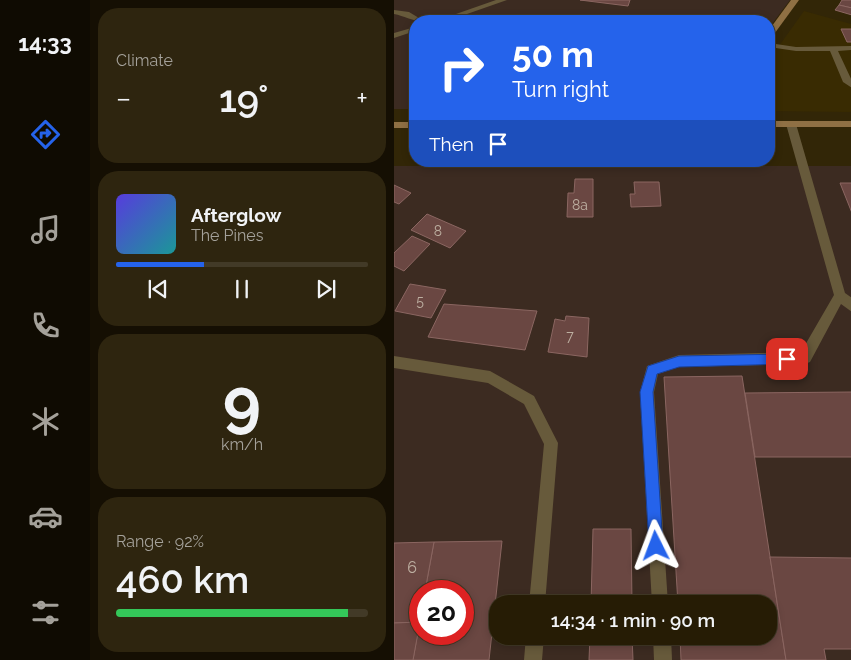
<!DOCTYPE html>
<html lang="en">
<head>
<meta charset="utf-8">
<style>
  :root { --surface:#261c05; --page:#2e250f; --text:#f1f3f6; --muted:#a4a19a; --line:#423a27; --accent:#2563eb }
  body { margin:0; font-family:Raleway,sans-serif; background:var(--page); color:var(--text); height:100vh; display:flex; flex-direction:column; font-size:19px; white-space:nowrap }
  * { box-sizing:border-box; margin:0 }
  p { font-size:16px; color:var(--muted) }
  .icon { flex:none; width:28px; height:28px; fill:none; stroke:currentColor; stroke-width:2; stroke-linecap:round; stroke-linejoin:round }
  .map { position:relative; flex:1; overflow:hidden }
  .details { display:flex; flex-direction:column; gap:8px; padding:8px; background:#150f03; width:304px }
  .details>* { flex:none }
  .guide { position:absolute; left:15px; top:15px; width:366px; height:152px; border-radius:20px; box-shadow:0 2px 8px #0003,0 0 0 1px var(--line); background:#2563eb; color:#fff; overflow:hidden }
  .speed { position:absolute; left:15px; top:580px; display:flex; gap:10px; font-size:25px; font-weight:700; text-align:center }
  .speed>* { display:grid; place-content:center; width:65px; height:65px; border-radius:50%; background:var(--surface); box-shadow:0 2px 8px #0003,0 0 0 1px var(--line); line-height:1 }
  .speed .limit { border:8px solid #d22; background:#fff; color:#111 }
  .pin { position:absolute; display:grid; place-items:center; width:42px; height:42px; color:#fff; margin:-21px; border-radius:10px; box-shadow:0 2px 8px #0006 }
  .me { position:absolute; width:55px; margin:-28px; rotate:357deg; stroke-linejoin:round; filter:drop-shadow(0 0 4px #0008) }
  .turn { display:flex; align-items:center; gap:18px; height:105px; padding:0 20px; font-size:22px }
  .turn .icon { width:65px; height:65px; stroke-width:2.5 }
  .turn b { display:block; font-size:35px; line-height:42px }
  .then { display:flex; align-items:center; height:48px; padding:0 20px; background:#0003; gap:10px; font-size:19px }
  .big { font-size:38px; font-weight:600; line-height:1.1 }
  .details .widget { flex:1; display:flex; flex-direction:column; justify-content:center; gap:8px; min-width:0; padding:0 18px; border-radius:20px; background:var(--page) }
  .details .dial { align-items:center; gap:0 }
  .dial b { font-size:65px; line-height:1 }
  .song { display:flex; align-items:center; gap:15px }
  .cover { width:60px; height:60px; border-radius:8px; background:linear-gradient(135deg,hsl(250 70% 55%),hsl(180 70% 35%)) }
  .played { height:5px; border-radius:2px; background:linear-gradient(90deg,var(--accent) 35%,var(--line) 35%) }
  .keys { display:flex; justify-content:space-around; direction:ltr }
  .heat { display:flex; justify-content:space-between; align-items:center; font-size:28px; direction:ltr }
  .charge { height:8px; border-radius:4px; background:linear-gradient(90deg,#34c759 92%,var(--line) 0) }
  .trip { position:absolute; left:95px; top:595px; width:288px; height:50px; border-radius:20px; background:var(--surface); box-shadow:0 2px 8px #0003,0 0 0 1px var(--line); font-weight:600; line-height:50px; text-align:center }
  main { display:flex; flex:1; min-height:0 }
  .dock { display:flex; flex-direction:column; width:90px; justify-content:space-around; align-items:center; background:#0f0b02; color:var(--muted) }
  .dock .icon { width:35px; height:35px }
  .dock .selected { color:var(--accent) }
  .dock b { font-size:22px; color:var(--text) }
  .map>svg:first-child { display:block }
  .built { fill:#392b02 }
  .industrial { fill:#3c2b21; fill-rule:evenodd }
  .building { fill:#6a4742; stroke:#8b6661 }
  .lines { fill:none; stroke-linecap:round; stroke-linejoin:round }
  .lane { fill:#675a3b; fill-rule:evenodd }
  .street { fill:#675a3b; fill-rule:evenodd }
  .secondary { fill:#8f7044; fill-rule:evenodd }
  .route { fill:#2563eb; stroke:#184099 }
  .labels { text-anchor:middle; stroke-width:4; stroke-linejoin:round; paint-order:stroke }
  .number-label { font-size:14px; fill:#bdafa1 }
  .near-number-label { font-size:16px; fill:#bdafa1 }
</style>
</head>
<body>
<main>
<nav class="dock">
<b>14:33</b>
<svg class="icon selected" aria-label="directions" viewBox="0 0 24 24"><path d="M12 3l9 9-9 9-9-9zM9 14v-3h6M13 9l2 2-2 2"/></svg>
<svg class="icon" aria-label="music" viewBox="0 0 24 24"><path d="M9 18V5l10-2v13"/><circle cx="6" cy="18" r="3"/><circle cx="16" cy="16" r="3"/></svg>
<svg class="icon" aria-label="phone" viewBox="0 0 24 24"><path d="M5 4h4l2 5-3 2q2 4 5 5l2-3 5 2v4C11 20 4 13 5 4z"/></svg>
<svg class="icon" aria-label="climate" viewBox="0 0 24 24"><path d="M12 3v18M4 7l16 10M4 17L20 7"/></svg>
<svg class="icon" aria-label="car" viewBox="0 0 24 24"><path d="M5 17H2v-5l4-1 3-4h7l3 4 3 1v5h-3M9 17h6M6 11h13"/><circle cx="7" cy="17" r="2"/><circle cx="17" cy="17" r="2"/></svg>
<svg class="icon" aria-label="filters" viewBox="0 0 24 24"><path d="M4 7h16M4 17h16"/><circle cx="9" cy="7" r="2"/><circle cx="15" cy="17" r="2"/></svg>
</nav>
<section class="details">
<div class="widget"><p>Climate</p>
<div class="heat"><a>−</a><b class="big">19°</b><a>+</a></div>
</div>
<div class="widget">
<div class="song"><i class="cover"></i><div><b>Afterglow</b><p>The Pines</p></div></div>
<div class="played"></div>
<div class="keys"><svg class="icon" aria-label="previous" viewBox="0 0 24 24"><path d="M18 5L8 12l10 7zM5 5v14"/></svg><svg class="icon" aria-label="pause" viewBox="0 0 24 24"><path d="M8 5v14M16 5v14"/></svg><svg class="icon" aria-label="next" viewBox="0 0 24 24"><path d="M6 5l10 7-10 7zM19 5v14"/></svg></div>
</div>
<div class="widget dial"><b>9</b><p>km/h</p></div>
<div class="widget"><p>Range · 92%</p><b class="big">460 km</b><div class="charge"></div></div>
</section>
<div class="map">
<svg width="458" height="660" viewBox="0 0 458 660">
  <rect width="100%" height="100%" fill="#322607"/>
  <path class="built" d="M410 11 457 24V112L375 111V60Z"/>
  <g class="industrial">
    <path d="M0 0H396L375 28V21H21V109H0Z"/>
    <path d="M0 166H457V660H0ZM26 591H69V634H26ZM104 604H374V636H104Z"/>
  </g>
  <g class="building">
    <path d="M186 0H236L234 6Z"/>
    <path d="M448 0H458V8L445 5Z"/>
    <path d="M445 5 458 8V15L441 10Z"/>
    <path d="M447 29H458V42H453Z"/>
    <path d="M181 179H199V217H173L174 193H180Z"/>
    <path d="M240 182H265L267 206 237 207 236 194H241Z"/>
    <path d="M446 183H458V213Z"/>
    <path d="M0 185 17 193 5 204 0 202Z"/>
    <path d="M33 214 72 231 56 248 17 230Z"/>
    <path d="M18 236 36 244 10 271 0 266V253Z"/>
    <path d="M16 284 52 290 37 318 1 311Z"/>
    <path d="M50 304 143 311 131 350 34 337Z"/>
    <path d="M172 316 195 318 193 357 154 352 161 319 171 321Z"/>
    <path d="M348 376 392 660H287L286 636H374V604H284L270 377Z"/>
    <path d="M458 392V457H361L351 393Z"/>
    <path d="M199 529H237L238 604H197Z"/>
    <path d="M108 541 95 660H19L26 620V634H69V591H31L40 542Z"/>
    <path d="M40 542 31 591H26V622L0 623V543Z"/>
    <path d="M376 557 458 558V649H430L432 660H392Z"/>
    <path d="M26 622 19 660H0V623Z"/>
    <path d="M196 636H238L239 660H195Z"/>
  </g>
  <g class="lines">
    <g class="lane">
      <path d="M102 0H113L53 21H42Z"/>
      <path d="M0 10 15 12 30 21C19 22 11 16 0 14Z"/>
      <path d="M21 27V31L0 38V33Z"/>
      <path d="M375 43 402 47 458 46V50L444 51 458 81V88L449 82 436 51H402L375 47Z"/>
      <path d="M397 121 402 124 451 293 458 298V312L447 304 416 362 411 364 285 367 264 374 260 392 274 604H258L246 392 253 366 285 355 407 352 440 295 392 124Z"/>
      <path d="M259 636H277L278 660H260Z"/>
    </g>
    <g class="street">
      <path d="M0 356 96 371 140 396 164 443 151 604H135L150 444 130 404 94 383 0 368Z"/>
      <path d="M132 636H150L148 660H130Z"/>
    </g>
    <g class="secondary">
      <path d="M397 0H405L378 37H375V30Z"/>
      <rect x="375" y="121" width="83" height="6"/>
      <rect x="0" y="122" width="21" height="6"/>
    </g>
  </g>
  <path class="route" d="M393 354 399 359 393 364 285 367 263 374 259 392 269 546 267 551 262 553 257 551 255 546 246 392 254 366 285 356Z"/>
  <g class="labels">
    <g class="number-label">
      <text x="186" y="210">8a</text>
      <text x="44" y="236">8</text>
      <text x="26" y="306">5</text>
      <text x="176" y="341">7</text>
    </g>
    <g class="near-number-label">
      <text x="18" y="573">6</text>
    </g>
  </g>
</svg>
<div class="speed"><div class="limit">20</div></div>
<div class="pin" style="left:393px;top:359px;background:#d93025"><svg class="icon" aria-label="arrive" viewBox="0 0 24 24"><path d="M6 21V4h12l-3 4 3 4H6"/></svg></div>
<svg class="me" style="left:262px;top:546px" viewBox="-20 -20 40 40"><path d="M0-17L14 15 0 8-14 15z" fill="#2563eb" stroke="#fff" stroke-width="4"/></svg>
<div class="trip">14:34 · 1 min · 90 m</div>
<div class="guide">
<div class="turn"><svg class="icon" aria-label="right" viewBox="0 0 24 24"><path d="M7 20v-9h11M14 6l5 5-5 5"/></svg><div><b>50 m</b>Turn right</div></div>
<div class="then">Then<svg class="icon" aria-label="arrive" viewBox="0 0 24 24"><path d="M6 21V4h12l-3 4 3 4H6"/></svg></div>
</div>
</div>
</main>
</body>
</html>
